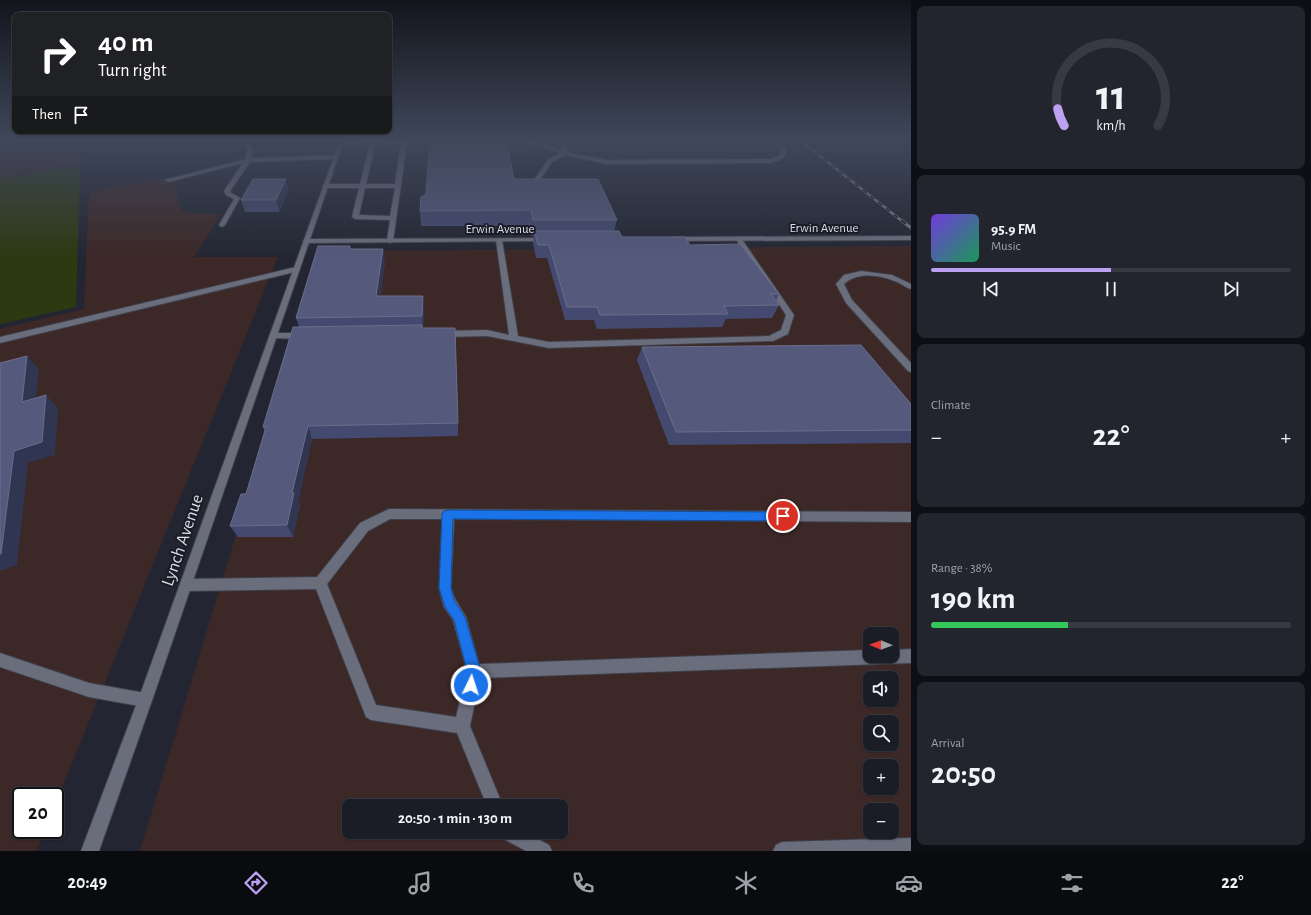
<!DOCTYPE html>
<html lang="en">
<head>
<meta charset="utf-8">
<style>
  :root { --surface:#1a1c26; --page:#23252e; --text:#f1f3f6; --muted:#9fa1a7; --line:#383a43; --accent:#bca0f2 }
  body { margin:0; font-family:"Alegreya Sans",sans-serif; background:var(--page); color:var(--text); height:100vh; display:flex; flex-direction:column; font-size:15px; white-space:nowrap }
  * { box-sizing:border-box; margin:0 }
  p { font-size:13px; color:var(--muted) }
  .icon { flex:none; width:22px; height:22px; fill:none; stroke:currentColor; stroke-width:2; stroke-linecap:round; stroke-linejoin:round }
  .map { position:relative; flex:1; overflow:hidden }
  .drawer { display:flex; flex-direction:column; gap:6px; padding:6px; background:#0e0f15; width:400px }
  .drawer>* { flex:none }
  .guide { position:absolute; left:12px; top:12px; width:380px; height:122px; border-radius:8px; box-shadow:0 1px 3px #0004,0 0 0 1px var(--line); background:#202124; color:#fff; overflow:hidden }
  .needle { width:26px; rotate:271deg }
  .fabs { position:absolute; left:863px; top:627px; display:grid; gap:8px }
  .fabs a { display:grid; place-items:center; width:36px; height:36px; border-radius:8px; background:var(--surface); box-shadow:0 1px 3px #0004,0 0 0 1px var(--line); font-size:20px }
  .speed { position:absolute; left:12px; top:787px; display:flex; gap:8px; font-size:20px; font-weight:700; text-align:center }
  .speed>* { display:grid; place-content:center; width:52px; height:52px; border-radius:50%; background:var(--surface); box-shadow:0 1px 3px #0004,0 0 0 1px var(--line); line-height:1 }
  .speed .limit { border:2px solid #111; border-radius:6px; background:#fff; color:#111 }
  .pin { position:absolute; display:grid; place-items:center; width:34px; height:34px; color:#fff; margin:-17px; border:2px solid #fff; border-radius:50%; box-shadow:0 1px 4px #0007 }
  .me { position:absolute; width:44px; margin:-22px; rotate:4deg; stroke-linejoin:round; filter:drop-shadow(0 0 3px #0008) }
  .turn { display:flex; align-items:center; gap:14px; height:84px; padding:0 20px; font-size:18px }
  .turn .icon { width:52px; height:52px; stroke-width:2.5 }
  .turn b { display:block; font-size:28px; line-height:34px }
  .then { display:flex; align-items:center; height:38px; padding:0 20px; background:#0003; gap:8px; font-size:15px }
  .big { font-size:30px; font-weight:600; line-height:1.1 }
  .drawer .card { flex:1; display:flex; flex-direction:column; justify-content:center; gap:6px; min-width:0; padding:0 14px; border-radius:8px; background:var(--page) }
  .drawer .dial { align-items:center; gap:0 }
  .dial svg { height:104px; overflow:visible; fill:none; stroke:var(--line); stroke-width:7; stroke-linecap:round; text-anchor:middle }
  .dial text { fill:var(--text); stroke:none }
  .song { display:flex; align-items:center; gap:12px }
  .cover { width:48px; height:48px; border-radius:6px; background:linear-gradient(135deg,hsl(260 70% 55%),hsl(150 70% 35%)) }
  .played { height:4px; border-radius:2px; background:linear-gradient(90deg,var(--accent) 50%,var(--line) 50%) }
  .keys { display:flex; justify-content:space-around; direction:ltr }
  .heat { display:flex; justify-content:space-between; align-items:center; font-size:22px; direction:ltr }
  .charge { height:6px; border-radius:3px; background:linear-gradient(90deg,#34c759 38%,var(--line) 0) }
  .trip { position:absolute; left:342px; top:799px; width:226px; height:40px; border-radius:8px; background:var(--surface); box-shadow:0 1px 3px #0004,0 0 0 1px var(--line); font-weight:600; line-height:40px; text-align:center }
  .tab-bar { display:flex; height:64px; justify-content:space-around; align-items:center; background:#0a0b0f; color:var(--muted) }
  .tab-bar .icon { width:28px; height:28px }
  .tab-bar .selected { color:var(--accent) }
  .tab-bar b { font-size:18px; color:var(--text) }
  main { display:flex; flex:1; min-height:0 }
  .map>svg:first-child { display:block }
  .industrial { fill:#3c2827; fill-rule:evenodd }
  .green { fill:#2d3910 }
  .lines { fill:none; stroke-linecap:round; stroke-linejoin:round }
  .service-casing { stroke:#3e404b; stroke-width:2 }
  .minor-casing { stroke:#3e404b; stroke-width:2 }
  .tertiary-casing { stroke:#3e404b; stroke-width:2 }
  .service { fill:#6a6d7c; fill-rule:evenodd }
  .minor { fill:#6a6d7c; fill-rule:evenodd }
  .tertiary { fill:#6a6d7c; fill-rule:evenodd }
  .rail-far1-casing { stroke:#797b85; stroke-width:2.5 }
  .rail-casing { stroke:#797b85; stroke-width:3 }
  .rail-far1 { stroke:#1a1c28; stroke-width:1.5; stroke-dasharray:5; stroke-linecap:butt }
  .rail { stroke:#1a1c28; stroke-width:2; stroke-dasharray:6; stroke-linecap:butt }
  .wall { fill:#444a6f }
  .shaded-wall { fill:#303551 }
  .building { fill:#555a7c; stroke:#6a6e8c }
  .route { fill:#1a73e8; stroke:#114b97 }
  .labels { text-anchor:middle; stroke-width:4; stroke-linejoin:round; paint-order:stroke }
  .far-street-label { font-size:13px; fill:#dbdde5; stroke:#1a1c28 }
  .near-street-label { font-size:18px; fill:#dbdde5; stroke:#1a1c28 }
</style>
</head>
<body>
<main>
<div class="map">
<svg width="911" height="851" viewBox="0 0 911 851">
  <rect width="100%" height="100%" fill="#232632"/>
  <g class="industrial">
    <path d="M0 140H82L83 164 0 178Z"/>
    <path d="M173 177 181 212 221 214 194 257H278L55 805V796H21V830H45L36 851H0V329L84 309 89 191Z"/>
    <path d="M911 246V851H140L322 251ZM870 634H892V656H870ZM870 678H892V700H870ZM870 722H892V744H870ZM870 766H892V788H870ZM349 806H561V832H349ZM870 810H892V832H870Z"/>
  </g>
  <path class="green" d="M80 166 76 307 0 324V179Z"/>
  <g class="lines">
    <g class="service-casing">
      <g id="service">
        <path d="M404 140 407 142 393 241 390 243 387 241 390 220 355 219 352 217 359 188H325L322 186 325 184H360L370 144H341L339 143V141ZM375 144H401L395 184H366ZM365 188H395L390 216 359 215Z"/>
        <path d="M523 140H529L563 151 558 140H562L569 150 567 152 607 160 771 159 780 155 781 149 772 140H776L787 149C786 159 779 160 771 163L607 164 565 155 552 162 539 181 544 182V184L535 185 532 183 548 160 560 153 523 141Z"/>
        <path d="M739 237 741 238 794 315 788 334 773 341 549 348 487 336 443 337 439 334 443 331 487 330 509 335 496 240 499 238 502 240 518 336 549 342 769 336 781 330 786 315 736 239Z"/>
        <path d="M296 267 300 269 299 271 0 343V337Z"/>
        <path d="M861 271 892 275 911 284V289C906 288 902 284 897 282 881 275 858 271 844 284L852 300 911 363V372L908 371 846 303 836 284 844 275Z"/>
        <path d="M273 333H305L309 336 305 339 270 338 269 336Z"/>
        <path d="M389 509 911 512V522L454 519 451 588 455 599 466 617 479 664 870 650V656H892V650L911 649V663L480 678 470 726 503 806H487L457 733 371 720 366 717 316 589 186 591 181 589 180 585 181 581 186 579 317 577 360 523ZM390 519H442L439 588 444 607 453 620 467 671 456 717 376 705 327 584 368 531Z"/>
        <path d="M0 653 89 683 145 693 150 695 152 700 150 705 145 707 89 697 0 667Z"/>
        <path d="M499 832H525L549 845 552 851H526L502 838Z"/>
        <path d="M911 838V851H773L776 845 782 842Z"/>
      </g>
    </g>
    <g class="minor-casing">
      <g id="minor">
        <path d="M242 140H246L253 149 251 158 335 155 338 157 335 159 250 162 230 191 231 193 240 198 225 225 222 227 219 225 234 199 226 195 224 191 243 163 168 182 165 180 246 159 247 149Z"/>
        <path d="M911 236V240L673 241 670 239 673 237Z"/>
        <path d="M547 238 550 240 549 241 306 243 303 241 306 239Z"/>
      </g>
    </g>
    <g class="tertiary-casing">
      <path id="tertiary" d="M340 140H344L155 692 99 851H81L141 692Z"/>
    </g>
    <use href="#service" class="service"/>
    <use href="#minor" class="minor"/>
    <use href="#tertiary" class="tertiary"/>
    <g class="rail-far1-casing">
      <path id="rail-far1" d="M800 140 902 221"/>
    </g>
    <g class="rail-casing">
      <path id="rail" d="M901 220 911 228"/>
    </g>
    <use href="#rail-far1" class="rail-far1"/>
    <use href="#rail" class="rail"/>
  </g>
  <g class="wall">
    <path d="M514 179 617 220 614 231 622 237 690 245 779 294 776 300 779 305 772 318 726 319 722 327 597 329 594 320H565L547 258H536L533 243 534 236H531L529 226H421L420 211 426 194Z"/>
    <path d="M289 190 279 212H245L241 200Z"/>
    <path d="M350 246 351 249 385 262 380 296 424 309 423 328 458 423V436L312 439 298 502 300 505 293 537H238L230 526 246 494 265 432 263 427 299 327 296 318Z"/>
    <path d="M642 347 911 404V443L669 445 637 360Z"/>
  </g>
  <g class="shaded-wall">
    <path d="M286 179 289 190 279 212 276 200Z"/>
    <path d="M383 249 385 262 378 309 376 296Z"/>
    <path d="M423 296 424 309 423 329 422 316Z"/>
    <path d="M27 356 39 369 34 415 22 402Z"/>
    <path d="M46 395 58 408 55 455 28 463 17 565 0 571V554L14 451Z"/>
    <path d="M308 426 312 439 298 502 300 505 293 537 287 525 292 493Z"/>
  </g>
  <g class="building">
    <path d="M430 140H506L514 179H598L617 220H533L531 210 420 211 421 197 426 194Z"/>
    <path d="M253 179H286L276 200H241Z"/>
    <path d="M534 231H619L622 237H685L690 245 740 244 779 294H771L779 305 724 306 728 314 600 315 597 307H567L549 245H538Z"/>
    <path d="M318 246H350L349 249H383L376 296H423L422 316 296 318Z"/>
    <path d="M422 325V328H455L458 423 308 426 292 493H294L287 525 230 526 241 494H246L266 427H263L293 327Z"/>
    <path d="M861 345 911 404V430L676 432 642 347Z"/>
    <path d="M27 356 22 402 46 395 42 442 14 451 1 554H0V363Z"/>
  </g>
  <linearGradient id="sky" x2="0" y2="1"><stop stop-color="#13151c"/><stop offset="0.54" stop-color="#3f475a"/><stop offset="1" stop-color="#3f475a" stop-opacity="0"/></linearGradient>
  <rect width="911" height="259" fill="url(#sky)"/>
  <path class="route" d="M448 510 783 512 787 513 788 516 787 520 783 521 453 519 451 588 454 600 465 617 481 671 476 690 471 692 466 690 464 685 467 671 454 620 445 607 439 588 442 514 444 511Z"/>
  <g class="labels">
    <g class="far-street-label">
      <text x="824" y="232">Erwin Avenue</text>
      <text x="500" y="233">Erwin Avenue</text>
    </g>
    <g class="near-street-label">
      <text transform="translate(182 540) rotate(-71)" y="6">Lynch Avenue</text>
    </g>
  </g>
</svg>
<div class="fabs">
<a><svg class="needle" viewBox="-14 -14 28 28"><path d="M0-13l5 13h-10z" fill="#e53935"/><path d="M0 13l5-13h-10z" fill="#9fa1a7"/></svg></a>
<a><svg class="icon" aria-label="sound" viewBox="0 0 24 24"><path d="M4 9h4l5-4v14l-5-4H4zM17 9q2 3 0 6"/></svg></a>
<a><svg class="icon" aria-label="search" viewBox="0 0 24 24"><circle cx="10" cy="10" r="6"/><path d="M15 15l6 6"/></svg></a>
<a>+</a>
<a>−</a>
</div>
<div class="speed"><div class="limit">20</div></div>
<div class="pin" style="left:783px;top:516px;background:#d93025"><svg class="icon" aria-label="arrive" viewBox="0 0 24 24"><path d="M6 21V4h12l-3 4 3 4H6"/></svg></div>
<svg class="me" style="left:471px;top:685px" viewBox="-20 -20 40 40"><circle r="17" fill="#1a73e8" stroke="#fff" stroke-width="3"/><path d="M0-11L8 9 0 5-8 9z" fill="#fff"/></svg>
<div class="trip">20:50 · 1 min · 130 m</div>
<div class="guide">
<div class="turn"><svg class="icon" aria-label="right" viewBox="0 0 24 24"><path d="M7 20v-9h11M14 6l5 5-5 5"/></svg><div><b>40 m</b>Turn right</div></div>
<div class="then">Then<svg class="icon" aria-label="arrive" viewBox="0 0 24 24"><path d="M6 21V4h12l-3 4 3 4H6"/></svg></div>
</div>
</div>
<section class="drawer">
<div class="card dial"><svg viewBox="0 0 100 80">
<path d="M14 69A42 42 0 1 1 86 69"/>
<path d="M14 69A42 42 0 0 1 9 56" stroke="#bca0f2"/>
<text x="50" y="56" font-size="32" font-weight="700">11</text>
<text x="50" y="72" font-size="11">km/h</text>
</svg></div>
<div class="card">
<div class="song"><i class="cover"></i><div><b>95.9 FM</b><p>Music</p></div></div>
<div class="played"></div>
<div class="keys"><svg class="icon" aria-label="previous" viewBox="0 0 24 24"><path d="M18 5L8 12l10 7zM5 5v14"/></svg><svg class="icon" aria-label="pause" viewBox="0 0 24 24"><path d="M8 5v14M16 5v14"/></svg><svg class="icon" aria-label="next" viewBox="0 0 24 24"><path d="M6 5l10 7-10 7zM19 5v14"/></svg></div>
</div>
<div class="card"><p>Climate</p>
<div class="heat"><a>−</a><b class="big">22°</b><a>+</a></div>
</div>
<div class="card"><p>Range · 38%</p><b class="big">190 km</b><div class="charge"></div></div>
<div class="card"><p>Arrival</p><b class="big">20:50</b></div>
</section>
</main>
<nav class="tab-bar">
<b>20:49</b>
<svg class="icon selected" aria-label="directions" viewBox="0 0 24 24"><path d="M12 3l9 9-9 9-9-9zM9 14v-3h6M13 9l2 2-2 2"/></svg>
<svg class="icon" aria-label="music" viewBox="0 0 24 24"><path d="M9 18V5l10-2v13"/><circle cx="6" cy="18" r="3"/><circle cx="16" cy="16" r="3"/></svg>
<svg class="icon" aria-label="phone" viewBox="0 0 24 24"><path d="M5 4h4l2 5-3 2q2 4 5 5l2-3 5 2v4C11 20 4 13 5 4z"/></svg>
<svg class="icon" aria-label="climate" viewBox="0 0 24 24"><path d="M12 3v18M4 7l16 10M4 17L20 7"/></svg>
<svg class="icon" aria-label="car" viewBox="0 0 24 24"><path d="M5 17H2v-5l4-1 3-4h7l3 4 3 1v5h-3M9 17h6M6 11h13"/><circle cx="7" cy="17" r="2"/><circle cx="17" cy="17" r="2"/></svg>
<svg class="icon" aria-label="filters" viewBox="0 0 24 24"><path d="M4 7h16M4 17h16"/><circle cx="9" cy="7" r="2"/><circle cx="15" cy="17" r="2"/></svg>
<b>22°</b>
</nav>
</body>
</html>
